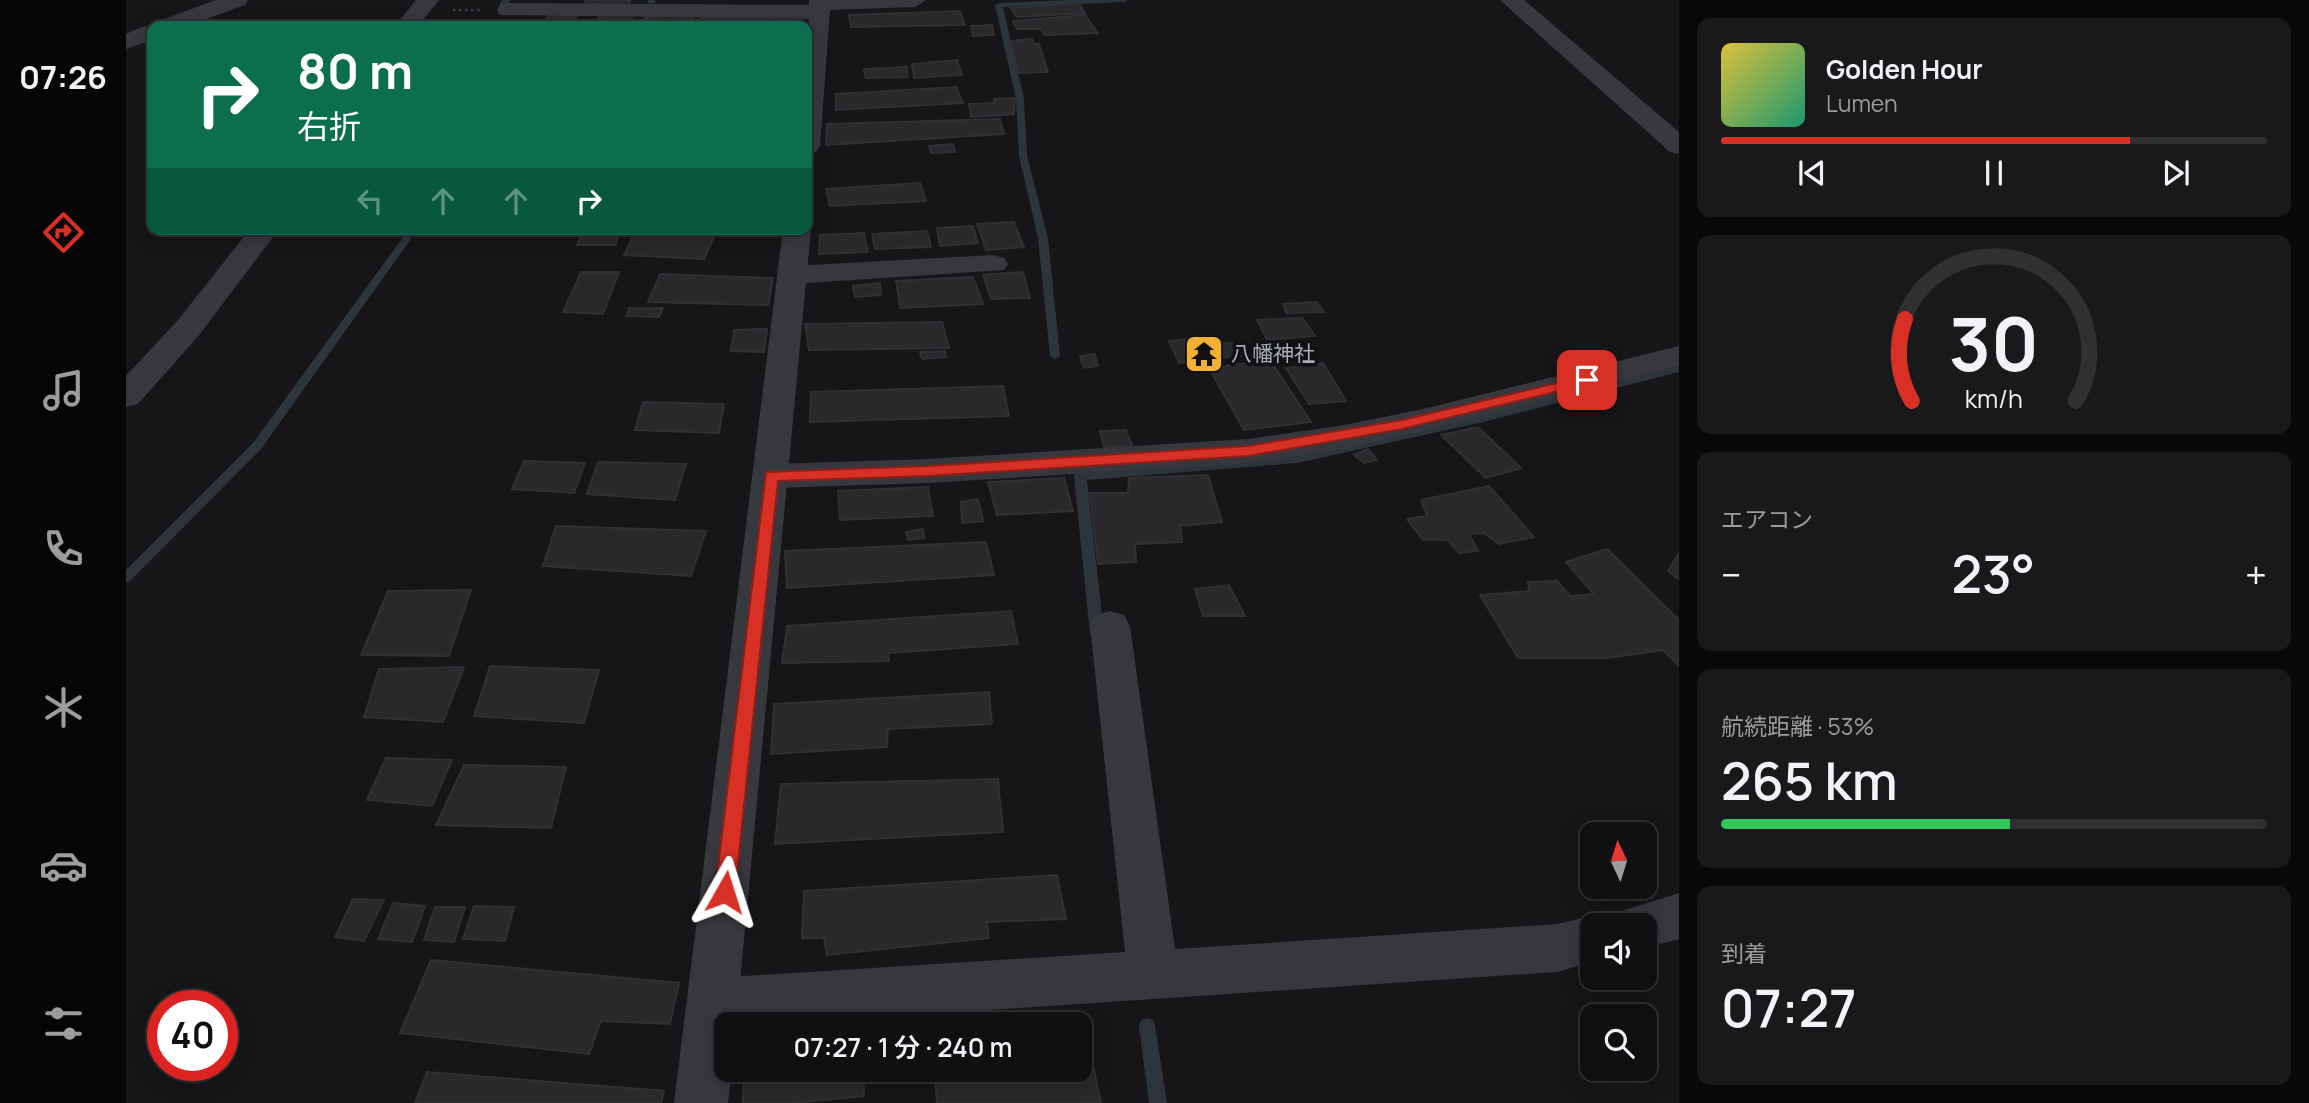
<!DOCTYPE html>
<html lang="ja">
<head>
<meta charset="utf-8">
<style>
  :root { --surface:#101012; --page:#19191b; --text:#f1f3f6; --muted:#9c9d9f; --line:#303032; --accent:#d93025 }
  body { margin:0; font-family:Manrope,"Noto Sans JP",sans-serif; background:var(--page); color:var(--text); height:100vh; display:flex; flex-direction:column; font-size:26px; white-space:nowrap }
  * { box-sizing:border-box; margin:0 }
  p { font-size:23px; color:var(--muted) }
  .icon { flex:none; width:38px; height:38px; fill:none; stroke:currentColor; stroke-width:2; stroke-linecap:round; stroke-linejoin:round }
  .map { position:relative; flex:1; overflow:hidden }
  .side { display:flex; flex-direction:column; gap:18px; padding:18px; background:#09090a; width:630px }
  .side>* { flex:none }
  .guide { position:absolute; left:21px; top:21px; width:665px; height:214px; border-radius:14px; box-shadow:0 4px 18px #0003,0 0 0 2px var(--line); background:#0b6e4f; color:#fff; overflow:hidden }
  .needle { width:46px; rotate:356deg }
  .buttons { position:absolute; left:1454px; top:822px; display:grid; gap:14px }
  .buttons a { display:grid; place-items:center; width:77px; height:77px; border-radius:14px; background:var(--surface); box-shadow:0 4px 18px #0003,0 0 0 2px var(--line); font-size:35px }
  .speed { position:absolute; left:21px; top:990px; display:flex; gap:14px; font-size:35px; font-weight:700; text-align:center }
  .speed>* { display:grid; place-content:center; width:91px; height:91px; border-radius:50%; background:var(--surface); box-shadow:0 4px 18px #0003,0 0 0 2px var(--line); line-height:1 }
  .speed .limit { border:10px solid #d22; background:#fff; color:#111 }
  .pin { position:absolute; display:grid; place-items:center; width:60px; height:60px; color:#fff; margin:-30px; border-radius:14px; box-shadow:0 4px 10px #0006 }
  .me { position:absolute; width:77px; margin:-38px; rotate:6deg; stroke-linejoin:round; filter:drop-shadow(0 0 5px #0008) }
  .turn { display:flex; align-items:center; gap:24px; height:147px; padding:0 35px; font-size:32px }
  .turn .icon { width:91px; height:91px; stroke-width:2.5 }
  .turn b { display:block; font-size:49px; line-height:60px }
  .lanes { display:flex; align-items:center; height:66px; padding:0 35px; background:#0003; justify-content:center; gap:35px; direction:ltr }
  .lanes .off { opacity:.35 }
  .big { font-size:52px; font-weight:600; line-height:1.1 }
  .side .widget { flex:1; display:flex; flex-direction:column; justify-content:center; gap:10px; min-width:0; padding:0 24px; border-radius:14px; background:var(--page) }
  .side .dial { align-items:center; gap:0 }
  .dial svg { height:182px; overflow:visible; fill:none; stroke:var(--line); stroke-width:7; stroke-linecap:round; text-anchor:middle }
  .dial text { fill:var(--text); stroke:none }
  .song { display:flex; align-items:center; gap:21px }
  .cover { width:84px; height:84px; border-radius:10px; background:linear-gradient(135deg,hsl(50 70% 55%),hsl(160 70% 35%)) }
  .played { height:7px; border-radius:4px; background:linear-gradient(90deg,var(--accent) 75%,var(--line) 75%) }
  .keys { display:flex; justify-content:space-around; direction:ltr }
  .heat { display:flex; justify-content:space-between; align-items:center; font-size:38px; direction:ltr }
  .charge { height:10px; border-radius:5px; background:linear-gradient(90deg,#34c759 53%,var(--line) 0) }
  .trip { position:absolute; left:588px; top:1012px; width:378px; height:70px; border-radius:14px; background:var(--surface); box-shadow:0 4px 18px #0003,0 0 0 2px var(--line); font-weight:600; line-height:70px; text-align:center }
  main { display:flex; flex:1; min-height:0 }
  .menu { display:flex; flex-direction:column; width:126px; justify-content:space-around; align-items:center; background:#060607; color:var(--muted) }
  .menu .icon { width:49px; height:49px }
  .menu .selected { color:var(--accent) }
  .menu b { font-size:32px; color:var(--text) }
  .map>svg:first-child { display:block }
  .lines { fill:none; stroke-linecap:round; stroke-linejoin:round }
  .stream { fill:#2c353c; fill-rule:evenodd }
  .building { fill:#29292c; stroke:#303034; stroke-width:2 }
  .path { stroke:#3d3f44; stroke-width:2.5; stroke-dasharray:2.5 3.5; stroke-linecap:butt }
  .minor { fill:#37383d; fill-rule:evenodd }
  .tertiary { fill:#37383d; fill-rule:evenodd }
  .route { fill:#d93025; stroke:#8d1f18; stroke-width:2 }
  .labels { text-anchor:middle; stroke-width:7; stroke-linejoin:round; paint-order:stroke }
  .poi-label { font-size:21px; fill:#a8adb8; stroke:#111113; text-anchor:start }
</style>
</head>
<body>
<main>
<nav class="menu">
<b>07:26</b>
<svg class="icon selected" aria-label="directions" viewBox="0 0 24 24"><path d="M12 3l9 9-9 9-9-9zM9 14v-3h6M13 9l2 2-2 2"/></svg>
<svg class="icon" aria-label="music" viewBox="0 0 24 24"><path d="M9 18V5l10-2v13"/><circle cx="6" cy="18" r="3"/><circle cx="16" cy="16" r="3"/></svg>
<svg class="icon" aria-label="phone" viewBox="0 0 24 24"><path d="M5 4h4l2 5-3 2q2 4 5 5l2-3 5 2v4C11 20 4 13 5 4z"/></svg>
<svg class="icon" aria-label="climate" viewBox="0 0 24 24"><path d="M12 3v18M4 7l16 10M4 17L20 7"/></svg>
<svg class="icon" aria-label="car" viewBox="0 0 24 24"><path d="M5 17H2v-5l4-1 3-4h7l3 4 3 1v5h-3M9 17h6M6 11h13"/><circle cx="7" cy="17" r="2"/><circle cx="17" cy="17" r="2"/></svg>
<svg class="icon" aria-label="filters" viewBox="0 0 24 24"><path d="M4 7h16M4 17h16"/><circle cx="9" cy="7" r="2"/><circle cx="15" cy="17" r="2"/></svg>
</nav>
<div class="map">
<svg width="1553" height="1103" viewBox="0 0 1553 1103">
  <rect width="100%" height="100%" fill="#161618"/>
  <g class="lines">
    <g class="stream">
      <path d="M376 0H384L380 9H377L373 7Z"/>
      <path d="M521 0H529V3L523 4Z"/>
      <path d="M945 0H1002L998 2 877 7 898 99 901 156 922 238 934 356 929 359 924 356 912 238 893 156 890 99 869 5 873 3Z"/>
      <path d="M519 14 526 16 523 26H516Z"/>
      <path d="M283 229H292L135 449 4 581 0 583V570L127 443Z"/>
      <path d="M1553 366V372L1357 422 1171 463 961 480 978 633 976 637H966L964 633 948 477 950 470 954 469 960 473 1171 455 1357 414Z"/>
      <path d="M1021 1018 1027 1020 1029 1026 1041 1103H1023L1013 1026 1015 1020Z"/>
    </g>
  </g>
  <g class="building">
    <path d="M460 0H505L501 6H458Z"/>
    <path d="M953 4 959 13 891 17 885 8Z"/>
    <path d="M834 11 839 25 725 27 723 15Z"/>
    <path d="M423 15H451L446 25H417Z"/>
    <path d="M473 15H507L502 26H470Z"/>
    <path d="M528 15H568L565 26H525Z"/>
    <path d="M959 15 972 33 919 35 915 29H891L887 21Z"/>
    <path d="M651 16 648 26H573L575 17Z"/>
    <path d="M866 25 868 35 847 36 845 26Z"/>
    <path d="M906 39 908 44H913L922 72 891 73 885 41Z"/>
    <path d="M831 60 836 75 788 78 786 64Z"/>
    <path d="M781 67V77L740 78 738 69Z"/>
    <path d="M830 87 837 103 710 110V94Z"/>
    <path d="M889 98 888 114 845 117 843 104 869 103 868 99Z"/>
    <path d="M874 119 878 134 700 145 701 124Z"/>
    <path d="M827 144 829 152 805 153 803 146Z"/>
    <path d="M794 183 800 201 704 206 700 189Z"/>
    <path d="M888 222 898 247 860 250 851 224Z"/>
    <path d="M847 226 852 243 814 246 811 228Z"/>
    <path d="M458 231 493 232 490 245H451Z"/>
    <path d="M801 231 805 247 749 249 746 234Z"/>
    <path d="M509 232 589 235 578 259 498 255Z"/>
    <path d="M738 233 742 252 693 254 694 235Z"/>
    <path d="M455 272H493L477 314 437 312Z"/>
    <path d="M897 272 904 298 865 299 857 275Z"/>
    <path d="M534 274 647 278 642 305 522 302Z"/>
    <path d="M847 277 857 304 774 308 770 281Z"/>
    <path d="M754 283 755 295 729 297 727 286Z"/>
    <path d="M1191 302 1198 312 1160 313 1157 304Z"/>
    <path d="M503 308H537L533 317 500 316Z"/>
    <path d="M1176 318 1189 336 1141 340 1131 320Z"/>
    <path d="M816 322 823 348 683 350 679 324Z"/>
    <path d="M641 329 638 352 605 351 608 330Z"/>
    <path d="M1076 337 1078 344 1110 343 1119 355 1053 363 1043 341Z"/>
    <path d="M819 351 820 357 796 359 794 352Z"/>
    <path d="M969 354 972 366 958 368 954 356Z"/>
    <path d="M1144 360 1185 422 1118 430 1083 368Z"/>
    <path d="M1197 363 1220 401 1183 404 1160 368Z"/>
    <path d="M877 386 883 416 684 422 685 392Z"/>
    <path d="M517 402 598 404 593 433 509 430Z"/>
    <path d="M1352 427 1395 468 1360 478 1315 435Z"/>
    <path d="M1000 430 1006 445 978 448 974 431Z"/>
    <path d="M1242 449 1251 460 1238 463 1228 455Z"/>
    <path d="M398 461 459 463 448 493 386 489Z"/>
    <path d="M472 462 560 464 549 500 461 494Z"/>
    <path d="M1082 475 1096 522 1054 526 1056 542 1009 544 1010 562 972 564 964 493H1002L1003 478Z"/>
    <path d="M938 478 947 511 871 515 862 482Z"/>
    <path d="M1363 486 1408 537 1373 544 1358 533 1343 534 1352 551 1333 553 1322 540H1297L1281 519 1301 516 1295 500Z"/>
    <path d="M802 487 807 516 714 520 712 491Z"/>
    <path d="M852 499 857 521 836 523 835 502Z"/>
    <path d="M430 526 580 531 565 576 417 566Z"/>
    <path d="M797 529 798 538 782 540 780 532Z"/>
    <path d="M860 542 868 575 661 588 659 551Z"/>
    <path d="M1481 549 1553 620V666L1537 650 1481 658H1392L1354 595 1403 591 1402 582 1431 581 1444 596 1468 594 1440 562Z"/>
    <path d="M1553 553V580L1542 571Z"/>
    <path d="M1103 585 1119 616H1077L1069 589Z"/>
    <path d="M345 590 323 656 235 655 262 591Z"/>
    <path d="M885 611 892 644 762 653 763 661 656 663 661 626Z"/>
    <path d="M364 666 473 670 458 723 348 716Z"/>
    <path d="M338 667 317 722 238 717 253 669Z"/>
    <path d="M863 692 866 724 762 729 761 747 645 754 648 704Z"/>
    <path d="M260 758 326 760 306 806 241 800Z"/>
    <path d="M338 765 440 767 425 828 310 825Z"/>
    <path d="M872 779 877 832 649 844 655 784Z"/>
    <path d="M931 875 940 919 861 922 863 938 701 955 698 938H676L678 891Z"/>
    <path d="M227 899 258 900 238 941 209 937Z"/>
    <path d="M267 903 299 906 286 942 252 939Z"/>
    <path d="M348 906 388 907 379 941 337 939Z"/>
    <path d="M309 907H339L328 942 298 940Z"/>
    <path d="M305 960 553 983 544 1024 475 1021 463 1054 274 1033Z"/>
    <path d="M954 1028H959L975 1103H811L808 1069H954Z"/>
    <path d="M618 1069H737L738 1096 668 1103H617Z"/>
    <path d="M301 1072 538 1091 535 1103H289Z"/>
  </g>
  <g class="lines">
    <path class="path" d="M327 10H354"/>
    <g class="minor">
      <path d="M90 0H122L119 5 61 26H26V40L0 49V34C9 30 20 24 30 26L33 21Z"/>
      <path d="M290 0H313L292 26H269Z"/>
      <path d="M1374 0H1398L1553 132V154L1544 152Z"/>
      <path d="M382 3 693 5 704 12 693 19 374 15 371 10 374 5Z"/>
      <path d="M124 229H153L74 334 12 404 0 407V376L52 320Z"/>
      <path d="M867 255 878 258 882 264 878 270 666 284 655 281 651 275 655 269 666 266Z"/>
      <path d="M1553 346V366L1297 431 1213 450 1122 463 802 483 645 488 632 485 627 476 632 467 645 464 802 459 1122 439 1213 426 1297 409Z"/>
      <path d="M984 611 998 615 1004 626 1049 949 1431 924 1466 916 1485 926H1466V962L1431 972 653 1024H600V1027L587 1028 569 1021 561 1003 569 985 587 978 999 952 964 626 970 615Z"/>
      <path d="M1553 893V939L1519 948V926H1492L1499 910Z"/>
    </g>
    <g class="tertiary">
      <path d="M683 0H800L789 7 704 10 694 146 690 152 681 154Z"/>
      <path d="M681 223 685 229 610 1024H600V1069H606L602 1103H548L657 229H681Z"/>
    </g>
  </g>
  <path class="route" d="M1461 376 1466 377V383L1276 429 1122 456 802 476 652 481 609 892 606 898 599 901 592 898 589 892 640 472 802 466 1122 446 1276 420Z"/>
  <defs>
    <g id="temple-square" transform="scale(2.0125)"><rect x="-9" y="-9" width="18" height="18" rx="4" fill="#f2b134" stroke="#111113"/><path d="M0-6L5-2H3V0L6.5 2.5H4V6H1.5V3h-3V6H-4V2.5H-6.5L-3 0V-2H-5Z" fill="#111"/></g>
  </defs>
  <g fill-rule="evenodd">
    <use href="#temple-square" x="1078" y="354"/>
  </g>
  <g class="labels">
    <g class="poi-label">
      <text x="1105" y="361">八幡神社</text>
    </g>
  </g>
</svg>
<div class="buttons">
<a><svg class="needle" viewBox="-14 -14 28 28"><path d="M0-13l5 13h-10z" fill="#e53935"/><path d="M0 13l5-13h-10z" fill="#9c9d9f"/></svg></a>
<a><svg class="icon" aria-label="sound" viewBox="0 0 24 24"><path d="M4 9h4l5-4v14l-5-4H4zM17 9q2 3 0 6"/></svg></a>
<a><svg class="icon" aria-label="search" viewBox="0 0 24 24"><circle cx="10" cy="10" r="6"/><path d="M15 15l6 6"/></svg></a>
</div>
<div class="speed"><div class="limit">40</div></div>
<div class="pin" style="left:1461px;top:380px;background:#d93025"><svg class="icon" aria-label="arrive" viewBox="0 0 24 24"><path d="M6 21V4h12l-3 4 3 4H6"/></svg></div>
<svg class="me" style="left:599px;top:892px" viewBox="-20 -20 40 40"><path d="M0-17L14 15 0 8-14 15z" fill="#d93025" stroke="#fff" stroke-width="4"/></svg>
<div class="trip">07:27 · 1 分 · 240 m</div>
<div class="guide">
<div class="turn"><svg class="icon" aria-label="right" viewBox="0 0 24 24"><path d="M7 20v-9h11M14 6l5 5-5 5"/></svg><div><b>80 m</b>右折</div></div>
<div class="lanes"><svg class="icon off" aria-label="left" viewBox="0 0 24 24"><path d="M17 20v-9H6M10 6l-5 5 5 5"/></svg><svg class="icon off" aria-label="ahead" viewBox="0 0 24 24"><path d="M12 20V5M6 11l6-6 6 6"/></svg><svg class="icon off" aria-label="ahead" viewBox="0 0 24 24"><path d="M12 20V5M6 11l6-6 6 6"/></svg><svg class="icon" aria-label="right" viewBox="0 0 24 24"><path d="M7 20v-9h11M14 6l5 5-5 5"/></svg></div>
</div>
</div>
<section class="side">
<div class="widget">
<div class="song"><i class="cover"></i><div><b>Golden Hour</b><p>Lumen</p></div></div>
<div class="played"></div>
<div class="keys"><svg class="icon" aria-label="previous" viewBox="0 0 24 24"><path d="M18 5L8 12l10 7zM5 5v14"/></svg><svg class="icon" aria-label="pause" viewBox="0 0 24 24"><path d="M8 5v14M16 5v14"/></svg><svg class="icon" aria-label="next" viewBox="0 0 24 24"><path d="M6 5l10 7-10 7zM19 5v14"/></svg></div>
</div>
<div class="widget dial"><svg viewBox="0 0 100 80">
<path d="M14 69A42 42 0 1 1 86 69"/>
<path d="M14 69A42 42 0 0 1 11 33" stroke="#d93025"/>
<text x="50" y="56" font-size="32" font-weight="700">30</text>
<text x="50" y="72" font-size="11">km/h</text>
</svg></div>
<div class="widget"><p>エアコン</p>
<div class="heat"><a>−</a><b class="big">23°</b><a>+</a></div>
</div>
<div class="widget"><p>航続距離 · 53%</p><b class="big">265 km</b><div class="charge"></div></div>
<div class="widget"><p>到着</p><b class="big">07:27</b></div>
</section>
</main>
</body>
</html>
